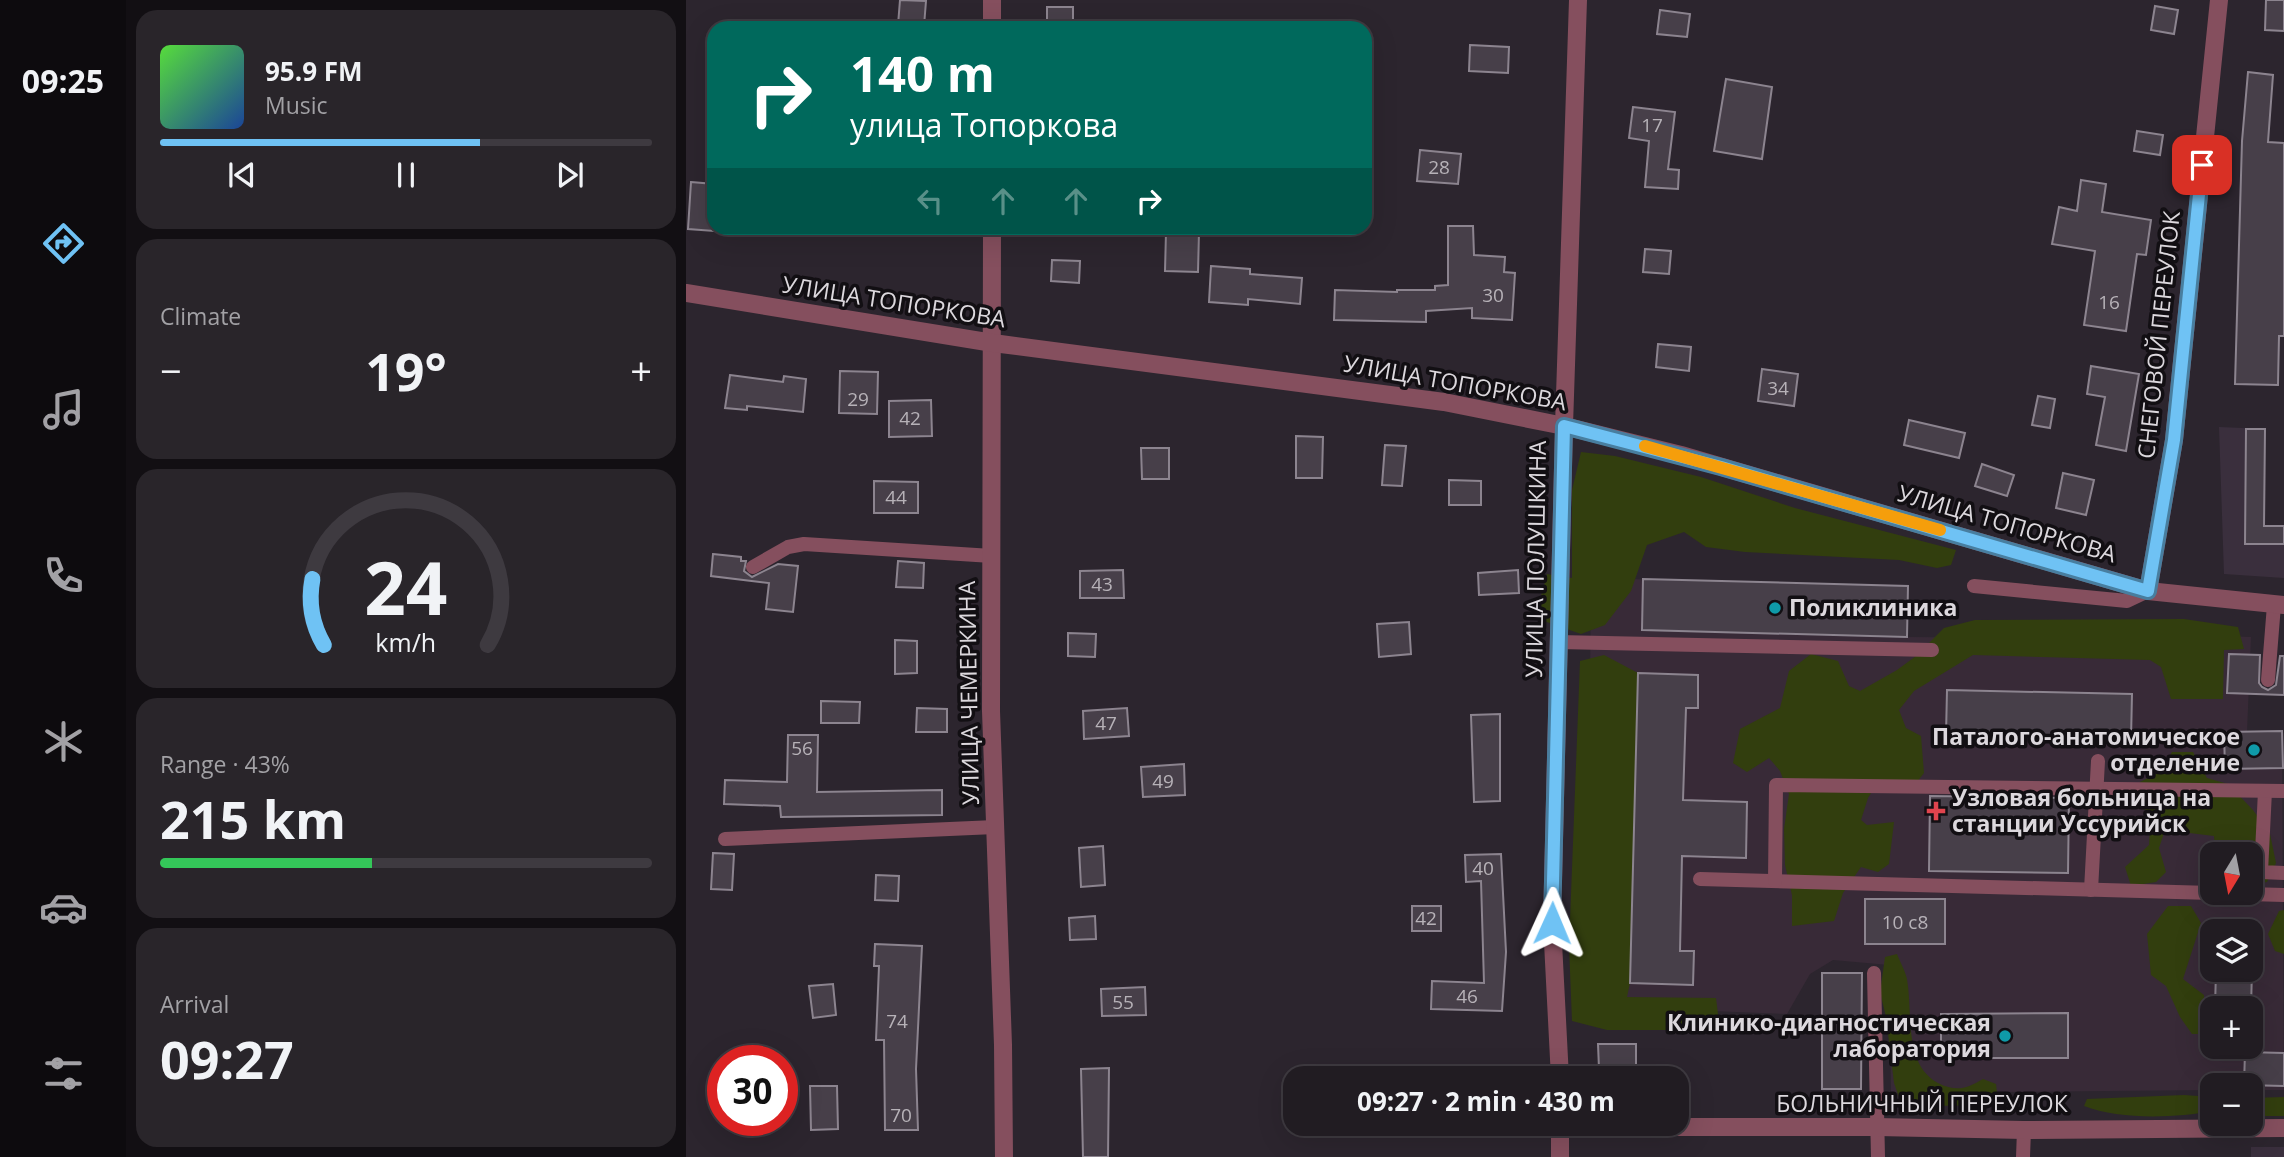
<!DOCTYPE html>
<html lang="en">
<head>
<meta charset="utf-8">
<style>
  :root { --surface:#211c22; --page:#29252a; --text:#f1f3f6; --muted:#a2a1a5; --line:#3e3a40; --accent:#6fc2f4 }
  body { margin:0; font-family:"Open Sans",sans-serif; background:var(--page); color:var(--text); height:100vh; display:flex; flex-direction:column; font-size:26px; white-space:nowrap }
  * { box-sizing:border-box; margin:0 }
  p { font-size:23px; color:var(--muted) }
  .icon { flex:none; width:38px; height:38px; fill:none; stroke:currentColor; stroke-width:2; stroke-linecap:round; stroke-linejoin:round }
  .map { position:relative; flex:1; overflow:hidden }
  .sheet { display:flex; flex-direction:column; gap:10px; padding:10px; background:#120f13; width:560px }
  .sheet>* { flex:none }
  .guide { position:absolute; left:21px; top:21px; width:665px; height:214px; border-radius:21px; box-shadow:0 7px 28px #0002,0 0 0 2px var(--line); background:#00695c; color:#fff; overflow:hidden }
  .needle { width:46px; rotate:190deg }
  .tools { position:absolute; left:1514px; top:842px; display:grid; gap:14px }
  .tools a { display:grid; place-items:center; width:63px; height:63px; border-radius:14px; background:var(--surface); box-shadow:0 7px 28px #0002,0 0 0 2px var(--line); font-size:35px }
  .speed { position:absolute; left:21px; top:1045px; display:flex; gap:14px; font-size:35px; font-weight:700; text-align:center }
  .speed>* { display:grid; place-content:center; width:91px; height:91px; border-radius:50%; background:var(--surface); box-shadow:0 7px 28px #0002,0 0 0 2px var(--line); line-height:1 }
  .speed .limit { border:10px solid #d22; background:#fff; color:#111 }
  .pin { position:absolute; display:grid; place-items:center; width:60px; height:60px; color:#fff; margin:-30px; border-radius:14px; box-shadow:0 4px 10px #0006 }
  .me { position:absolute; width:77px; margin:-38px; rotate:1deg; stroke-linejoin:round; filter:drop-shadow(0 0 5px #0008) }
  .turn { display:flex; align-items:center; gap:24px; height:147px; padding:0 28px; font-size:32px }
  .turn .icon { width:91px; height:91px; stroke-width:2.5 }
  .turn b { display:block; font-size:49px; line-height:60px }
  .lanes { display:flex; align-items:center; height:66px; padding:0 28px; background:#0003; justify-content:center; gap:35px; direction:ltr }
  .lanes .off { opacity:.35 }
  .big { font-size:52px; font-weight:700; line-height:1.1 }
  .sheet .card { flex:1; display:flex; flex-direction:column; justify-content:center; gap:10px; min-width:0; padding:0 24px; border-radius:21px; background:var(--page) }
  .sheet .dial { align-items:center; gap:0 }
  .dial svg { height:182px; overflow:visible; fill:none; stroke:var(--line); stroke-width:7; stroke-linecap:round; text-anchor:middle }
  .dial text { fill:var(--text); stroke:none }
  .song { display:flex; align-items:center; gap:21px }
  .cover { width:84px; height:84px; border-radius:10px; background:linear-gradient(135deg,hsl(110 70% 55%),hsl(220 70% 35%)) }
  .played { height:7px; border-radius:4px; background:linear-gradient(90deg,var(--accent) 65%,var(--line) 65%) }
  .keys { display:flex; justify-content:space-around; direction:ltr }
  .heat { display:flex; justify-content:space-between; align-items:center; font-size:38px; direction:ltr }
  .charge { height:10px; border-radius:5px; background:linear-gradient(90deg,#34c759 43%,var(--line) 0) }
  .trip { position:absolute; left:597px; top:1066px; width:406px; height:70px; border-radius:21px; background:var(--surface); box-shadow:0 7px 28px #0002,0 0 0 2px var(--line); font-weight:700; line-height:70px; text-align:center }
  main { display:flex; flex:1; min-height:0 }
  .tab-bar { display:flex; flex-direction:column; width:126px; justify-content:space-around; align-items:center; background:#0d0b0e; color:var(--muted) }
  .tab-bar .icon { width:49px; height:49px }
  .tab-bar .on { color:var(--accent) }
  .tab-bar b { font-size:32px; color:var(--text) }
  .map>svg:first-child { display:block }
  .built { fill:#3a2f3d }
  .medical { fill:#382a37; fill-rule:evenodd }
  .green { fill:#323e0e }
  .building { fill:#473f49; stroke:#8c848f; stroke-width:2 }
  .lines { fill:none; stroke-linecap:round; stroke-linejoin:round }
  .lane { stroke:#854f5e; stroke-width:14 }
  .street { stroke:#854f5e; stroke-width:18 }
  .route-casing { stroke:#487e9f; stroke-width:18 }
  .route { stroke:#6fc2f4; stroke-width:12 }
  .slow { stroke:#f59e0b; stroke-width:12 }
  .culture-dot { fill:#0f9aa8; stroke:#120f13; stroke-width:2.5 }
  .health-dot { fill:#e0444e; stroke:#120f13; stroke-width:2.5 }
  .labels { text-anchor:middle; stroke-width:7; stroke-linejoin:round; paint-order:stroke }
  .number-label { font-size:19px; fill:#b7b2b8 }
  .street-label { font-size:23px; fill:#dcd8dd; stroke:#120f13 }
  .poi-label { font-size:23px; font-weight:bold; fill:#dcd8dd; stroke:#120f13; text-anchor:start }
</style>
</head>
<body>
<main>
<nav class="tab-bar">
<b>09:25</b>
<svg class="icon on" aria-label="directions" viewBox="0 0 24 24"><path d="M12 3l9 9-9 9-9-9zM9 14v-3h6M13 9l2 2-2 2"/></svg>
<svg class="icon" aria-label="music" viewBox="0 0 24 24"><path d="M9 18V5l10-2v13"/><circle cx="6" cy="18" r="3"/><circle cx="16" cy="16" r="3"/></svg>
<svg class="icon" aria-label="phone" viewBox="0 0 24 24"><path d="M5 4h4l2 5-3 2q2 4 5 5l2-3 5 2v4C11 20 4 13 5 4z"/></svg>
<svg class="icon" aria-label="climate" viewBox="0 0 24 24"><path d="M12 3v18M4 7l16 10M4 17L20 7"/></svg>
<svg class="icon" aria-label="car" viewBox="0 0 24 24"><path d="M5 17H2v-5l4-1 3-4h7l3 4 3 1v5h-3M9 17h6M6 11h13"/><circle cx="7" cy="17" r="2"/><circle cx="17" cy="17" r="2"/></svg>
<svg class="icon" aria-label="filters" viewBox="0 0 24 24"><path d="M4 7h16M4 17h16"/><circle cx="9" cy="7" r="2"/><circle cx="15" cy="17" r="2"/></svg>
</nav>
<section class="sheet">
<div class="card">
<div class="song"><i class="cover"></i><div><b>95.9 FM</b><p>Music</p></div></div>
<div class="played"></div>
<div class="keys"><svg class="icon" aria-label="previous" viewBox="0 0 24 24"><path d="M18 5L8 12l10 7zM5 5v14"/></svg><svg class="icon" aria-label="pause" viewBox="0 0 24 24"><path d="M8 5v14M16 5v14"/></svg><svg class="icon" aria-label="next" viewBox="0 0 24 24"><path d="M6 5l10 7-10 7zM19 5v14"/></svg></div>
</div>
<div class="card"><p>Climate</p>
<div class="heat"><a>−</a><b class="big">19°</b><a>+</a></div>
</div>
<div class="card dial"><svg viewBox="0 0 100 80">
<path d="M14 69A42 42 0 1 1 86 69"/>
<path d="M14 69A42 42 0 0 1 9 40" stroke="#6fc2f4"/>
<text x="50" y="56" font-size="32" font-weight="700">24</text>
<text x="50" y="72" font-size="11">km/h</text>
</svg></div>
<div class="card"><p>Range · 43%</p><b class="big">215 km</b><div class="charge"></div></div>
<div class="card"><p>Arrival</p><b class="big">09:27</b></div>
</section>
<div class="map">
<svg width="1598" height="1157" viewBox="0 0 1598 1157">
  <rect width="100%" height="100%" fill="#2c252e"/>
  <g class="built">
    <path d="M1533 427 1579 429 1578 526H1598V578L1538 574Z"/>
    <rect x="1565" y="1147" width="33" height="10"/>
  </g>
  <path class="medical" d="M905 578 1222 586 1221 637 1452 639V633L1565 637 1561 732 1596 731 1598 1090H1565L1564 1085H1526V1090L1205 1093 1203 965 1147 960 1124 974 1101 1014 901 1006ZM1526 854H1564V892H1526ZM1526 931H1564V970H1526ZM1526 1008H1564V1046H1526Z"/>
  <g class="green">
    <path d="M895 452 929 456 1015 477 1109 508 1270 550 1265 565 1251 568 1213 560 1059 552 1020 547 998 532 961 545 945 591 919 625 895 634 855 620 854 600 861 574 886 578V490Z"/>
    <path d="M1498 619 1552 627 1558 649 1538 650 1537 699H1485L1475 667 1464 660 1287 655 1228 691 1213 710 1220 728 1235 736 1238 773 1231 782 1193 780 1182 798 1175 820 1181 825 1208 822 1203 864 1192 872 1175 867 1157 893 1148 921 1106 926V895L1099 865 1098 829 1103 794 1094 771 1083 758 1061 772 1047 763 1054 729 1094 708 1103 671 1125 654 1152 661 1163 686 1174 691 1211 670 1230 656 1258 628 1289 620Z"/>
    <path d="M918 655 952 673 944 983 941 997 1030 998 1034 1030H921L886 1021 883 946 894 661Z"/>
    <path d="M1486 752H1507L1521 778 1542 784 1567 810 1584 834 1590 863 1581 882 1565 885 1564 854H1529L1528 836 1479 830 1473 848 1480 872 1470 882 1445 886 1439 867 1463 845 1465 811 1452 808 1450 794 1454 782 1474 772Z"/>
    <path d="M1482 906H1505L1515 923 1497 979 1518 995V1034H1506L1494 1017 1480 986 1465 975 1461 934Z"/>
    <path d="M1598 910V954L1589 951 1582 934 1593 911Z"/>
    <path d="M1211 954C1214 962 1219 970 1221 979 1227 1013 1217 1064 1252 1083 1270 1092 1280 1089 1297 1079L1310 1084 1312 1101 1305 1105 1247 1106 1214 1100 1208 1083 1200 1017 1194 992 1199 957Z"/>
    <path d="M1498 1095 1526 1097V1111C1490 1118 1433 1120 1398 1106L1401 1099Z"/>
    <path d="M1598 1097V1116H1578L1565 1108V1098Z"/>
  </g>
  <g class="building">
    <path d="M214 0 240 1 238 26 212 25Z"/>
    <path d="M1580 0H1598V31L1579 30Z"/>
    <path d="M1469 6 1492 10 1488 34 1465 30Z"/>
    <rect x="361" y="7" width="26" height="21"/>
    <path d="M974 10 1004 14 1001 37 971 34Z"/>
    <path d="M784 45 823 47 822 73 783 71Z"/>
    <path d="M1562 72 1587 75 1582 142 1598 143V336H1593L1592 385 1549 384 1556 141Z"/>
    <path d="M1040 79 1086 87 1076 159 1028 151Z"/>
    <path d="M947 107 989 112 982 169 993 170 992 189 959 187 963 141 943 138Z"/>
    <path d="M1451 131 1477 135 1474 155 1448 151Z"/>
    <path d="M734 150 775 154 772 184 731 181Z"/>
    <path d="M1395 180 1420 184 1416 212 1465 220 1460 255 1451 254 1440 331 1398 325 1409 251 1366 244 1373 207 1391 211Z"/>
    <path d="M5 182 28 184V231L2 229Z"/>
    <path d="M762 226H787L788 255 819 257 818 272 829 273 826 320 786 318V308L740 311V322L648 320 649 290 711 292V290H749V286L762 285Z"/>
    <path d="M480 232H513L512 272 479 271Z"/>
    <path d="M959 249 985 251 983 274 957 272Z"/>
    <path d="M366 260 394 261 393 283 365 281Z"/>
    <path d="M525 266 564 269V274L616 278 614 304 562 299V305L523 302Z"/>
    <path d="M972 344 1005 347 1003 371 970 367Z"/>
    <path d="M1405 366 1453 374 1440 451 1410 445 1419 397 1401 394Z"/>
    <path d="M1076 369 1112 374 1108 406 1072 401Z"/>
    <path d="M154 371 192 372 191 414 153 413Z"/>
    <path d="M44 375 97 382 98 376 120 379 117 412 61 406V410L39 408Z"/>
    <path d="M1352 396 1369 399 1364 428 1346 425Z"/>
    <path d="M245 400 246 436 203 437V401Z"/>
    <path d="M1223 420 1279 433 1273 458 1218 445Z"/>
    <path d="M1560 429H1579L1578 526H1598V544H1559Z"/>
    <path d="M610 436 637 437 636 478H610Z"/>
    <path d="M699 445 720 446 716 486 696 485Z"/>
    <path d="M455 448H483V479H456Z"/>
    <path d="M1296 464 1328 475 1321 496 1289 486Z"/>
    <path d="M1377 473 1408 480 1400 515 1370 508Z"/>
    <path d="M763 480 795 481V505H763Z"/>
    <path d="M188 481 232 482V513H188Z"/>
    <path d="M27 554 55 557V561H60L58 571 66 577 92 564 112 566 107 612 80 609 83 583 25 576Z"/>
    <path d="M212 561 238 563 237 588 210 587Z"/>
    <path d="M437 570 438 598H394V571Z"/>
    <path d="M832 570 833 593 793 595 792 573Z"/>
    <path d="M957 579 1222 586 1221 637 956 630Z"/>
    <path d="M723 622 725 654 693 657 691 624Z"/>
    <path d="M382 633 410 634 409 657 382 656Z"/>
    <path d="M209 640 231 641V673L209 674Z"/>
    <path d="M1543 654 1574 655 1573 683 1576 687 1582 690 1590 685 1594 656H1598V695L1541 693Z"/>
    <path d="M952 673 1012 675V708H1000L997 800 1061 802 1060 858 996 856 994 951H1008L1007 985 944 983Z"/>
    <path d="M1261 690 1446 694 1445 739 1260 735Z"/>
    <path d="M135 701 174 702 173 723H135Z"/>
    <path d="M231 708 261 709V732H230Z"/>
    <path d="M441 708 443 736 398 739 397 711Z"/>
    <path d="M814 714V801L788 802 785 715Z"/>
    <path d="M1596 731 1597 768 1539 769 1538 732Z"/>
    <path d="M102 735H132L131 792 256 790V815L95 817 94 806 38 804 39 780 101 782Z"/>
    <path d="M498 764 499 795 457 797 455 767Z"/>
    <path d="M1244 796 1383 798 1382 873 1243 871Z"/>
    <path d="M417 846 419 885 395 887 393 848Z"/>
    <path d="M27 853 48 854 46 890 25 889Z"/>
    <path d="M815 854 820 952 816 1011 745 1009 746 981 798 983 795 881 780 882 779 855Z"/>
    <path d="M190 875 213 876 212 901 189 900Z"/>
    <rect x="1179" y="899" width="80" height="45"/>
    <rect x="726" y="906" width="29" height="25"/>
    <path d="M409 916 410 939 384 940 383 918Z"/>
    <path d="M189 944 236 946 230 1069 232 1130H199L198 1040H190L193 966H188Z"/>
    <path d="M1530 970H1566L1565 1008H1529Z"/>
    <path d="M1136 973H1176L1175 1089H1136Z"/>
    <path d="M147 984 150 1015 127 1018 123 986Z"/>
    <path d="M459 987 460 1015 416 1016 415 989Z"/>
    <path d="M1382 1013V1058H1255V1014Z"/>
    <path d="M912 1044H950V1068L913 1069Z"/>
    <path d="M1559 1052 1598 1053V1086L1558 1085Z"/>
    <path d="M423 1068 422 1157H397L395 1069Z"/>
    <path d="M124 1086H151L152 1129 125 1130Z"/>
  </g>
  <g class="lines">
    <g class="lane">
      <path d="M67 567 102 547 118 544 306 556"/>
      <path d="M1288 586 1441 601 1462 591"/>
      <path d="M872 642 1246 650"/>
      <path d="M1582 680 1588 605"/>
      <path d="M1579 791 1575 872 1598 873"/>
      <path d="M39 839 309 827"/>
      <path d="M1014 879 1598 895"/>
      <path d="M1089 881 1090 785 1598 791"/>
      <path d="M1405 890 1412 761"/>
      <path d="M1188 973 1192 1157"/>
      <path d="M1337 1157 1338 1130"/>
    </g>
    <g class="street">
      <path d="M306 0V28"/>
      <path d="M306 228 305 711 317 1045 318 1157"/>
      <path d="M0 293 307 343 758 402 878 426 995 455 1462 591 1598 605"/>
      <path d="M1462 591 1488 440 1533 0"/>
      <path d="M874 1078 866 923 878 426 892 0"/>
      <path d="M875 1127H1191L1338 1130 1598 1128"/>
      <path d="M874 1157V1124"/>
    </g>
  </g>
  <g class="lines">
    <g class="route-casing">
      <path id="route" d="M866 923 878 426 1035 467 1462 591 1488 440 1516 165"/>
    </g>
    <use href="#route" class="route"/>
    <path class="slow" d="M959 446 1254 530"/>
  </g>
  <g class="culture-dot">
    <circle cx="1089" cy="608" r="7"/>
    <circle cx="1568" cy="750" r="7"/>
    <circle cx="1319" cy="1036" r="7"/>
  </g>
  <path class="health-dot" d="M1246.5 800.5h7v7h7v7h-7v7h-7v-7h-7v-7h7z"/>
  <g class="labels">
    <g class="number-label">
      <text x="966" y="132">17</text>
      <text x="753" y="174">28</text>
      <text x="807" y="302">30</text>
      <text x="1423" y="309">16</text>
      <text x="1092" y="395">34</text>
      <text x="172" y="406">29</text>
      <text x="224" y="425">42</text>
      <text x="210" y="504">44</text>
      <text x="416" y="591">43</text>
      <text x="420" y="730">47</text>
      <text x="116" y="755">56</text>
      <text x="477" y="788">49</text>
      <text x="797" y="875">40</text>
      <text x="740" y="925">42</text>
      <text x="1219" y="929">10 с8</text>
      <text x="781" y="1003">46</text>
      <text x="437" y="1009">55</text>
      <text x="211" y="1028">74</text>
      <text x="215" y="1122">70</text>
    </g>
    <g class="street-label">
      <text transform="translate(208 302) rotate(9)" y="8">УЛИЦА ТОПОРКОВА</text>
      <text transform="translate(1473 335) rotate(-84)" y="8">СНЕГОВОЙ ПЕРЕУЛОК</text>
      <text transform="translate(769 383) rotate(10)" y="8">УЛИЦА ТОПОРКОВА</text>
      <text transform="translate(1321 524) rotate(16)" y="8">УЛИЦА ТОПОРКОВА</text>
      <text transform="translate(850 559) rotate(-89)" y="8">УЛИЦА ПОЛУШКИНА</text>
      <text transform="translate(283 693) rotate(-91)" y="8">УЛИЦА ЧЕМЕРКИНА</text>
      <text x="1236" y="1112">БОЛЬНИЧНЫЙ ПЕРЕУЛОК</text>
    </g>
    <g class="poi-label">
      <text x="1103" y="616">Поликлиника</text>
      <text x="1554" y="745" text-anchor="end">Паталого-анатомическое<tspan x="1554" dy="26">отделение</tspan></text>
      <text x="1266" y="806">Узловая больница на<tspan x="1266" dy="26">станции Уссурийск</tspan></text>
      <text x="1305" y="1031" text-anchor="end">Клинико-диагностическая<tspan x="1305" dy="26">лаборатория</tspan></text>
    </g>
  </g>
</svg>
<div class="tools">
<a><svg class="needle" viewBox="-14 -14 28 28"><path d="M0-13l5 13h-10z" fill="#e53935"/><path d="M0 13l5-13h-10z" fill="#a2a1a5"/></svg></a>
<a><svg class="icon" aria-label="layers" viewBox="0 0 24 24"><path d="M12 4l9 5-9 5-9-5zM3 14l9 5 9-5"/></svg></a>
<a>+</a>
<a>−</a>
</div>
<div class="speed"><div class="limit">30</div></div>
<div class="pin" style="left:1516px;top:165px;background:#d93025"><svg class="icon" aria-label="arrive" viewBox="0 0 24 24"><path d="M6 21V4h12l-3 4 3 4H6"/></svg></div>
<svg class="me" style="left:866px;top:923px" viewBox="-20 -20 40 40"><path d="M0-17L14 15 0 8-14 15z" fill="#6fc2f4" stroke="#fff" stroke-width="4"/></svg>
<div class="trip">09:27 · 2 min · 430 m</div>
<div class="guide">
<div class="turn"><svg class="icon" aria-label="right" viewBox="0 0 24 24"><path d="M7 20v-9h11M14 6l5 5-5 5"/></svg><div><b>140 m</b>улица Топоркова</div></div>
<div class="lanes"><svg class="icon off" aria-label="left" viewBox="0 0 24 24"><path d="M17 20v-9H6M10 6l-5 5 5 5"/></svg><svg class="icon off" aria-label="ahead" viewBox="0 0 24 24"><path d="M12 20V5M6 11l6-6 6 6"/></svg><svg class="icon off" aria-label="ahead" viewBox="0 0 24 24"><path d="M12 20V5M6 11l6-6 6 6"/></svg><svg class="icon" aria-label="right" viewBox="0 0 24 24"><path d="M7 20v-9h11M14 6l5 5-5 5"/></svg></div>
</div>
</div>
</main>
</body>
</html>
